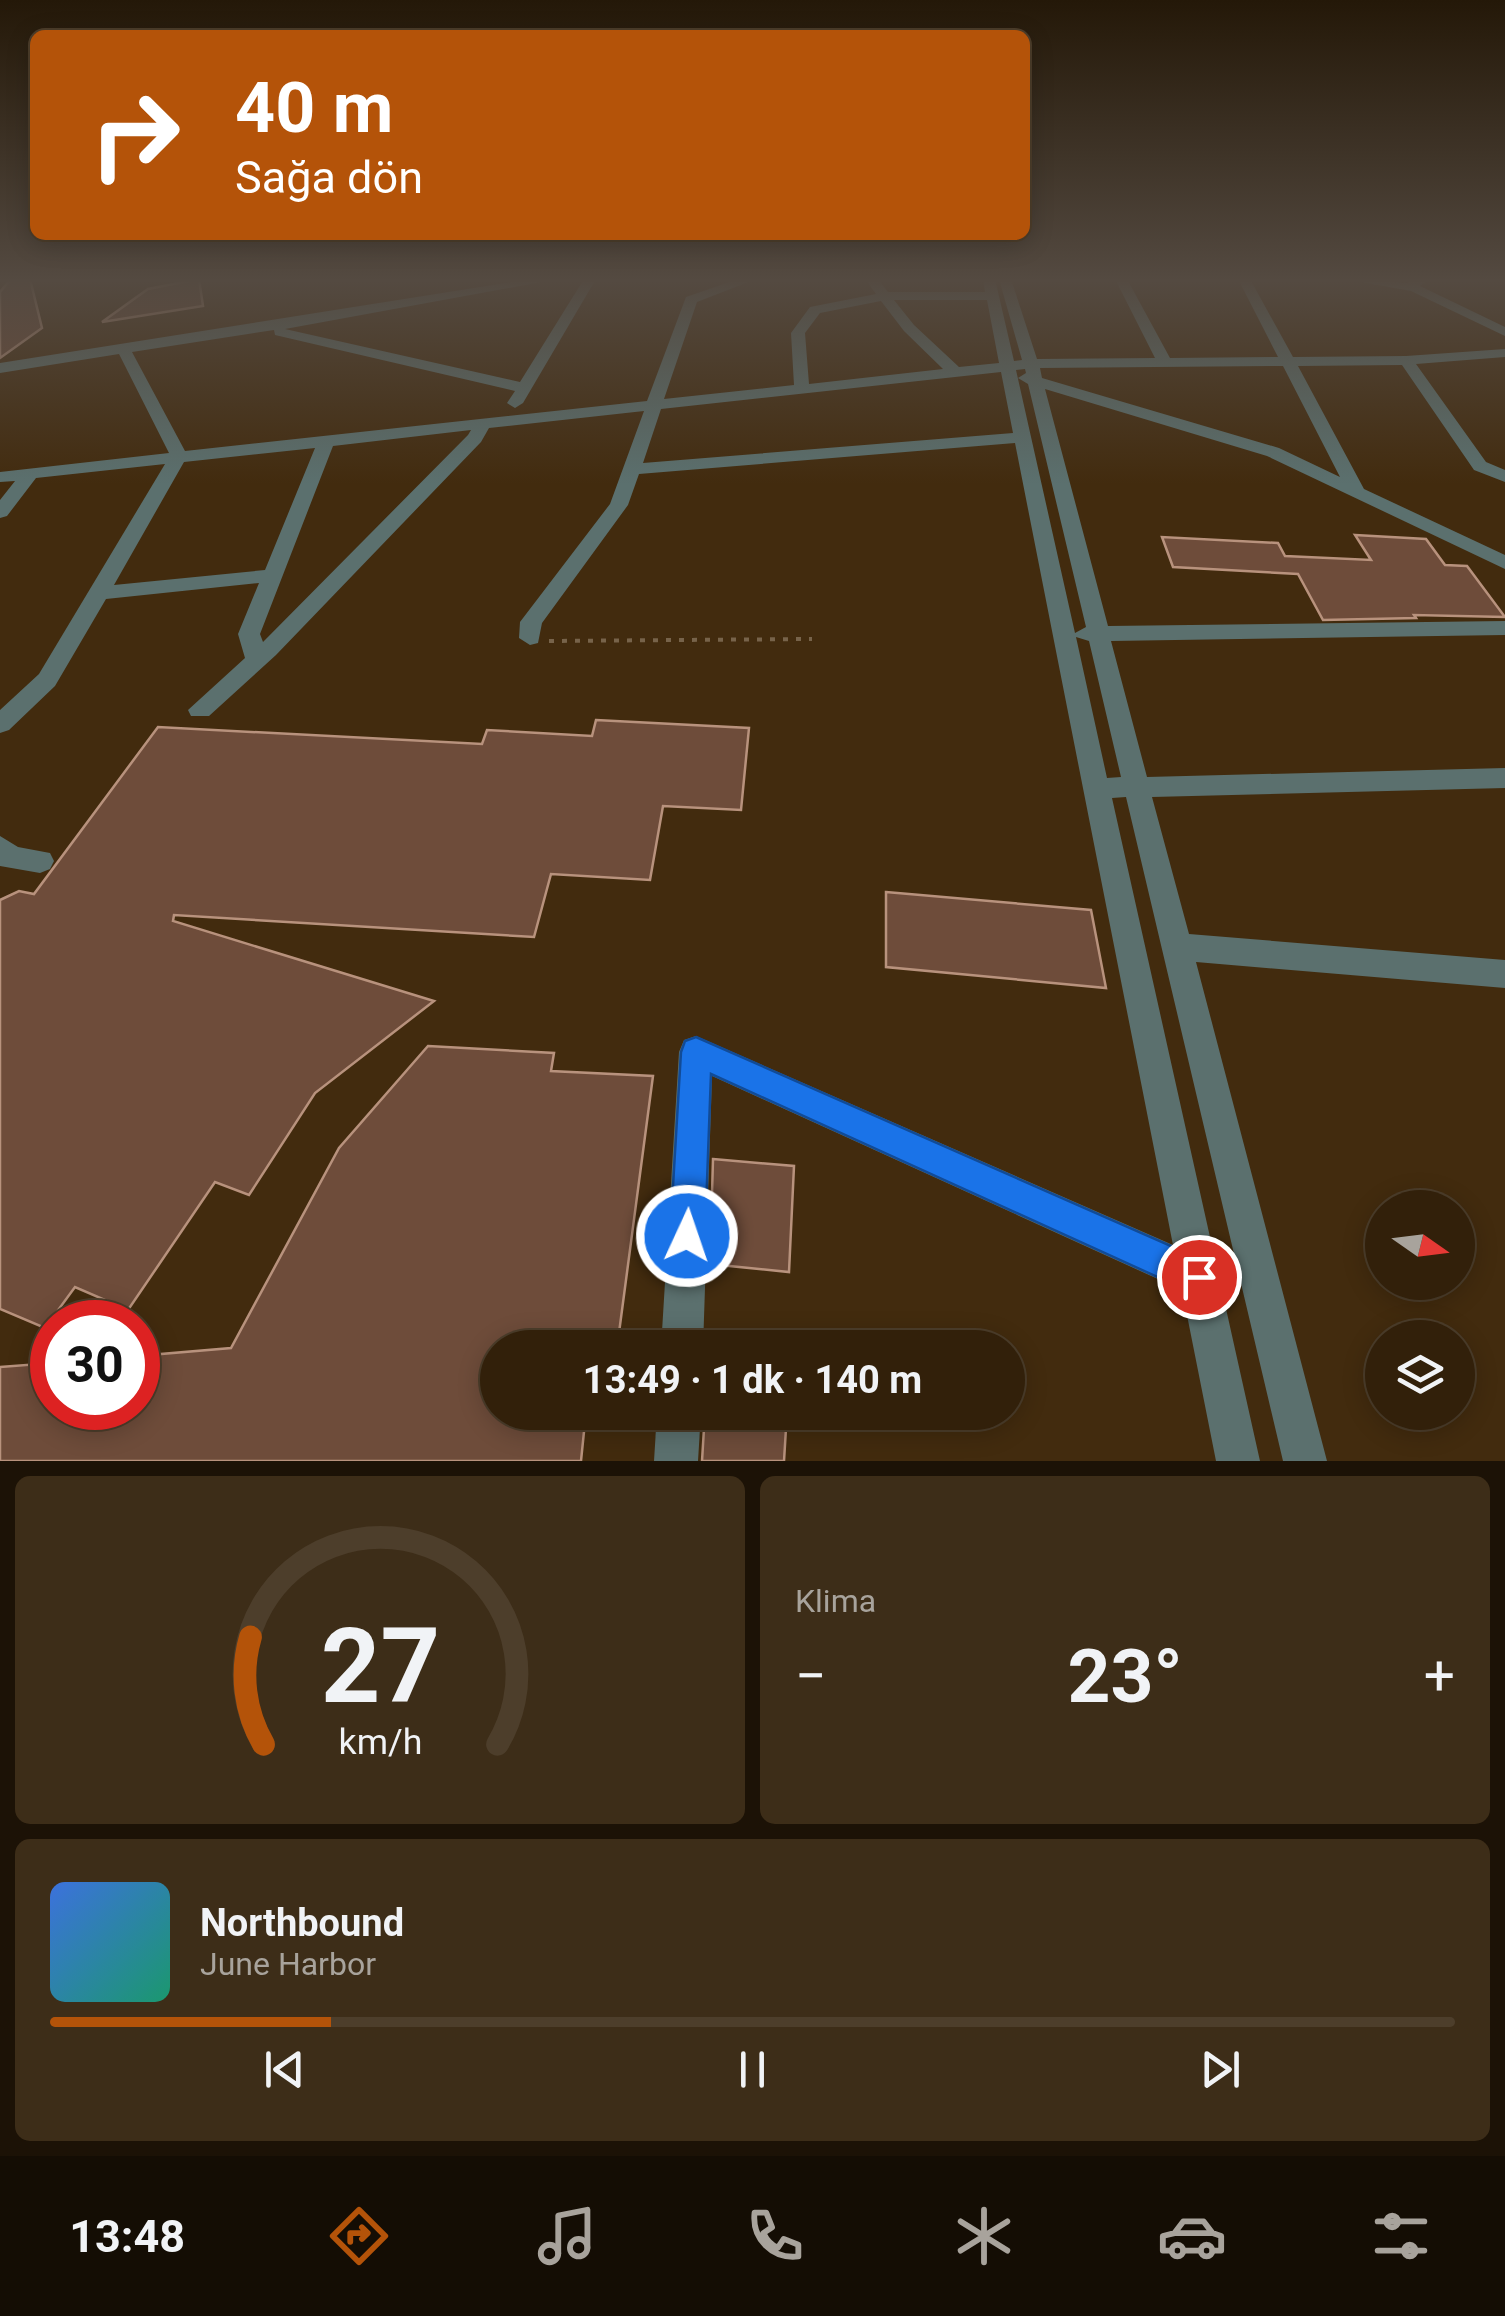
<!DOCTYPE html>
<html lang="tr">
<head>
<meta charset="utf-8">
<style>
  :root { --surface:#32200a; --page:#3d2d18; --text:#f1f3f6; --muted:#a8a39c; --line:#4d3e2b; --accent:#b45309 }
  body { margin:0; font-family:Roboto,sans-serif; background:var(--page); color:var(--text); height:100vh; display:flex; flex-direction:column; font-size:38px; white-space:nowrap }
  * { box-sizing:border-box; margin:0 }
  p { font-size:32px; color:var(--muted) }
  .icon { flex:none; width:55px; height:55px; fill:none; stroke:currentColor; stroke-width:2; stroke-linecap:round; stroke-linejoin:round }
  .map { position:relative; height:1461px; overflow:hidden }
  .side { display:flex; flex-direction:column; gap:15px; padding:15px; background:#1c1206; flex:1 }
  .side>* { flex:none }
  .guide { position:absolute; left:30px; top:30px; width:1000px; height:210px; border-radius:15px; box-shadow:0 5px 25px #0003,0 0 0 2px var(--line); background:#b45309; color:#fff; overflow:hidden }
  .needle { width:65px; rotate:104deg }
  .tools { position:absolute; left:1365px; top:1190px; display:grid; gap:20px }
  .tools a { display:grid; place-items:center; width:110px; height:110px; border-radius:50%; background:var(--surface); box-shadow:0 5px 25px #0003,0 0 0 2px var(--line); font-size:50px }
  .speed { position:absolute; left:30px; top:1300px; display:flex; gap:20px; font-size:50px; font-weight:700; text-align:center }
  .speed>* { display:grid; place-content:center; width:130px; height:130px; border-radius:50%; background:var(--surface); box-shadow:0 5px 25px #0003,0 0 0 2px var(--line); line-height:1 }
  .speed .limit { border:15px solid #d22; background:#fff; color:#111 }
  .pin { position:absolute; display:grid; place-items:center; width:85px; height:85px; color:#fff; margin:-42px; border:5px solid #fff; border-radius:50%; box-shadow:0 2px 10px #0007 }
  .me { position:absolute; width:110px; margin:-55px; rotate:3deg; stroke-linejoin:round; filter:drop-shadow(0 0 8px #0008) }
  .turn { display:flex; align-items:center; gap:35px; height:210px; padding:0 40px; font-size:45px }
  .turn .icon { width:130px; height:130px; stroke-width:2.5 }
  .turn b { display:block; font-size:70px; line-height:85px }
  .big { font-size:75px; font-weight:700; line-height:1.1 }
  .side .card { flex:1; display:flex; flex-direction:column; justify-content:center; gap:15px; min-width:0; padding:0 35px; border-radius:15px; background:var(--page) }
  .side .dial { align-items:center; gap:0 }
  .dial svg { height:260px; overflow:visible; fill:none; stroke:var(--line); stroke-width:7; stroke-linecap:round; text-anchor:middle }
  .dial text { fill:var(--text); stroke:none }
  .song { display:flex; align-items:center; gap:30px }
  .cover { width:120px; height:120px; border-radius:15px; background:linear-gradient(135deg,hsl(220 70% 55%),hsl(160 70% 35%)) }
  .played { height:10px; border-radius:5px; background:linear-gradient(90deg,var(--accent) 20%,var(--line) 20%) }
  .keys { display:flex; justify-content:space-around; direction:ltr }
  .heat { display:flex; justify-content:space-between; align-items:center; font-size:55px; direction:ltr }
  .side .tiles { flex:1; display:grid; gap:15px; grid-template-columns:1fr 1fr }
  .card:last-child { grid-column:span 2 }
  .trip { position:absolute; left:480px; top:1330px; width:545px; height:100px; border-radius:50px; background:var(--surface); box-shadow:0 5px 25px #0003,0 0 0 2px var(--line); font-weight:700; line-height:100px; text-align:center }
  .menu { display:flex; height:160px; justify-content:space-around; align-items:center; background:#140d04; color:var(--muted) }
  .menu .icon { width:70px; height:70px }
  .menu .active { color:var(--accent) }
  .menu b { font-size:45px; color:var(--text) }
  .map>svg:first-child { display:block }
  .building { fill:#6e4c3a; stroke:#b8927d; stroke-width:2.5 }
  .lines { fill:none; stroke-linecap:round; stroke-linejoin:round }
  .path { stroke:#77634a; stroke-width:4; stroke-dasharray:5 8; stroke-linecap:butt }
  .minor { fill:#5b706e; fill-rule:evenodd }
  .route { fill:#1a73e8; stroke:#114b97; stroke-width:2.5 }
</style>
</head>
<body>
<div class="map">
<svg width="1505" height="1461" viewBox="0 0 1505 1461">
  <rect width="100%" height="100%" fill="#422b0e"/>
  <g class="building">
    <path d="M11 279H30L42 328 0 358V292Z"/>
    <path d="M199 279 203 306 102 322 148 289Z"/>
    <path d="M1355 535 1426 539 1445 565 1467 566 1505 617 1414 615 1416 618 1323 620 1298 574 1173 567 1162 537 1278 543 1285 556 1371 560Z"/>
    <path d="M596 720 749 728 741 810 663 806 650 880 551 874 534 937 174 915 173 921 434 1001 315 1093 249 1195 215 1182 128 1310 75 1287 45 1328 0 1309V900L19 891 34 894 158 727 482 744 487 730 592 736Z"/>
    <path d="M886 892 1091 910 1106 988 886 967Z"/>
    <path d="M428 1046 554 1053 551 1071 653 1076 617 1348H498V1412H586L581 1461H0V1367L52 1363V1408H138V1356L231 1348 339 1148Z"/>
    <path d="M713 1159 794 1166 789 1272 710 1264Z"/>
    <path d="M707 1330 747 1335V1348H707Z"/>
    <path d="M705 1412H787L784 1461H702Z"/>
  </g>
  <g class="lines">
    <path class="path" d="M549 641 812 639"/>
    <g class="minor">
      <path d="M530 279H558L285 329 520 382 584 279H596L523 403 515 408 507 403 515 391 275 335 274 330 132 352 185 451 647 401 686 297 738 279H756L697 302 664 399 794 385 791 333 810 307 876 294 865 279H878L888 292H985L983 279H995L1014 361 1022 360 999 279H1011L1037 359 1155 358 1115 279H1127L1170 358 1278 357 1238 279H1250L1293 357 1406 356 1505 349V357L1416 364 1486 462 1505 470V482L1474 470 1402 365 1298 366 1364 489 1505 555V569L1267 456 1045 389 1108 626 1505 621V635L1111 641 1147 777 1505 768V788L1152 797 1189 934 1505 960V988L1196 962 1327 1461H1283L1126 797 1112 798 1260 1461H1216L1182 1290 712 1076 703 1348H661L679 1052 684 1040 696 1036 1173 1245 1015 443 639 474 628 505 542 623 538 643 530 645 519 638 520 622 610 504 644 411 489 428 481 442 276 655 209 716H191L188 710 245 658 238 634 259 583 106 599 55 686 9 730 0 733V710L39 674 165 464 36 478 7 516 0 518V500L15 481 0 482V472L169 453 119 354 0 373V363ZM894 300H987L999 363 959 367 914 325ZM881 301 904 331 943 369 809 384 805 333 820 313ZM1283 366 1340 477 1279 448 1042 378 1040 368ZM1025 369 1026 373 1018 378 1028 384 1086 627 1075 633 1016 370ZM1001 372 1013 433 643 463 661 409ZM471 430 468 435 263 642 260 634 333 446ZM315 448 265 570 114 585 184 462ZM1076 637 1089 641 1121 777 1107 778Z"/>
      <path d="M1344 279 1407 283 1409 279H1429L1420 286 1505 327V336L1411 291Z"/>
      <path d="M0 836 18 847 50 853 54 861 50 869 40 873 0 866Z"/>
      <path d="M657 1412H701L698 1461H654Z"/>
    </g>
  </g>
  <linearGradient id="sky" x2="0" y2="1"><stop stop-color="#241808"/><stop offset="0.58" stop-color="#544a41"/><stop offset="1" stop-color="#544a41" stop-opacity="0"/></linearGradient>
  <rect width="1505" height="484" fill="url(#sky)"/>
  <path class="route" d="M696 1037 1212 1264 1217 1277 1212 1290 1199 1295 1186 1290 711 1074 705 1236 700 1249 687 1254 675 1249 670 1236 681 1052 685 1041Z"/>
</svg>
<div class="tools">
<a><svg class="needle" viewBox="-14 -14 28 28"><path d="M0-13l5 13h-10z" fill="#e53935"/><path d="M0 13l5-13h-10z" fill="#a8a39c"/></svg></a>
<a><svg class="icon" aria-label="layers" viewBox="0 0 24 24"><path d="M12 4l9 5-9 5-9-5zM3 14l9 5 9-5"/></svg></a>
</div>
<div class="speed"><div class="limit">30</div></div>
<div class="pin" style="left:1199px;top:1277px;background:#d93025"><svg class="icon" aria-label="arrive" viewBox="0 0 24 24"><path d="M6 21V4h12l-3 4 3 4H6"/></svg></div>
<svg class="me" style="left:687px;top:1236px" viewBox="-20 -20 40 40"><circle r="17" fill="#1a73e8" stroke="#fff" stroke-width="3"/><path d="M0-11L8 9 0 5-8 9z" fill="#fff"/></svg>
<div class="trip">13:49 · 1 dk · 140 m</div>
<div class="guide">
<div class="turn"><svg class="icon" aria-label="right" viewBox="0 0 24 24"><path d="M7 20v-9h11M14 6l5 5-5 5"/></svg><div><b>40 m</b>Sağa dön</div></div>
</div>
</div>
<section class="side">
<div class="tiles">
<div class="card dial"><svg viewBox="0 0 100 80">
<path d="M14 69A42 42 0 1 1 86 69"/>
<path d="M14 69A42 42 0 0 1 10 36" stroke="#b45309"/>
<text x="50" y="56" font-size="32" font-weight="700">27</text>
<text x="50" y="72" font-size="11">km/h</text>
</svg></div>
<div class="card"><p>Klima</p>
<div class="heat"><a>−</a><b class="big">23°</b><a>+</a></div>
</div>
<div class="card">
<div class="song"><i class="cover"></i><div><b>Northbound</b><p>June Harbor</p></div></div>
<div class="played"></div>
<div class="keys"><svg class="icon" aria-label="previous" viewBox="0 0 24 24"><path d="M18 5L8 12l10 7zM5 5v14"/></svg><svg class="icon" aria-label="pause" viewBox="0 0 24 24"><path d="M8 5v14M16 5v14"/></svg><svg class="icon" aria-label="next" viewBox="0 0 24 24"><path d="M6 5l10 7-10 7zM19 5v14"/></svg></div>
</div>
</div>
</section>
<nav class="menu">
<b>13:48</b>
<svg class="icon active" aria-label="directions" viewBox="0 0 24 24"><path d="M12 3l9 9-9 9-9-9zM9 14v-3h6M13 9l2 2-2 2"/></svg>
<svg class="icon" aria-label="music" viewBox="0 0 24 24"><path d="M9 18V5l10-2v13"/><circle cx="6" cy="18" r="3"/><circle cx="16" cy="16" r="3"/></svg>
<svg class="icon" aria-label="phone" viewBox="0 0 24 24"><path d="M5 4h4l2 5-3 2q2 4 5 5l2-3 5 2v4C11 20 4 13 5 4z"/></svg>
<svg class="icon" aria-label="climate" viewBox="0 0 24 24"><path d="M12 3v18M4 7l16 10M4 17L20 7"/></svg>
<svg class="icon" aria-label="car" viewBox="0 0 24 24"><path d="M5 17H2v-5l4-1 3-4h7l3 4 3 1v5h-3M9 17h6M6 11h13"/><circle cx="7" cy="17" r="2"/><circle cx="17" cy="17" r="2"/></svg>
<svg class="icon" aria-label="filters" viewBox="0 0 24 24"><path d="M4 7h16M4 17h16"/><circle cx="9" cy="7" r="2"/><circle cx="15" cy="17" r="2"/></svg>
</nav>
</body>
</html>
